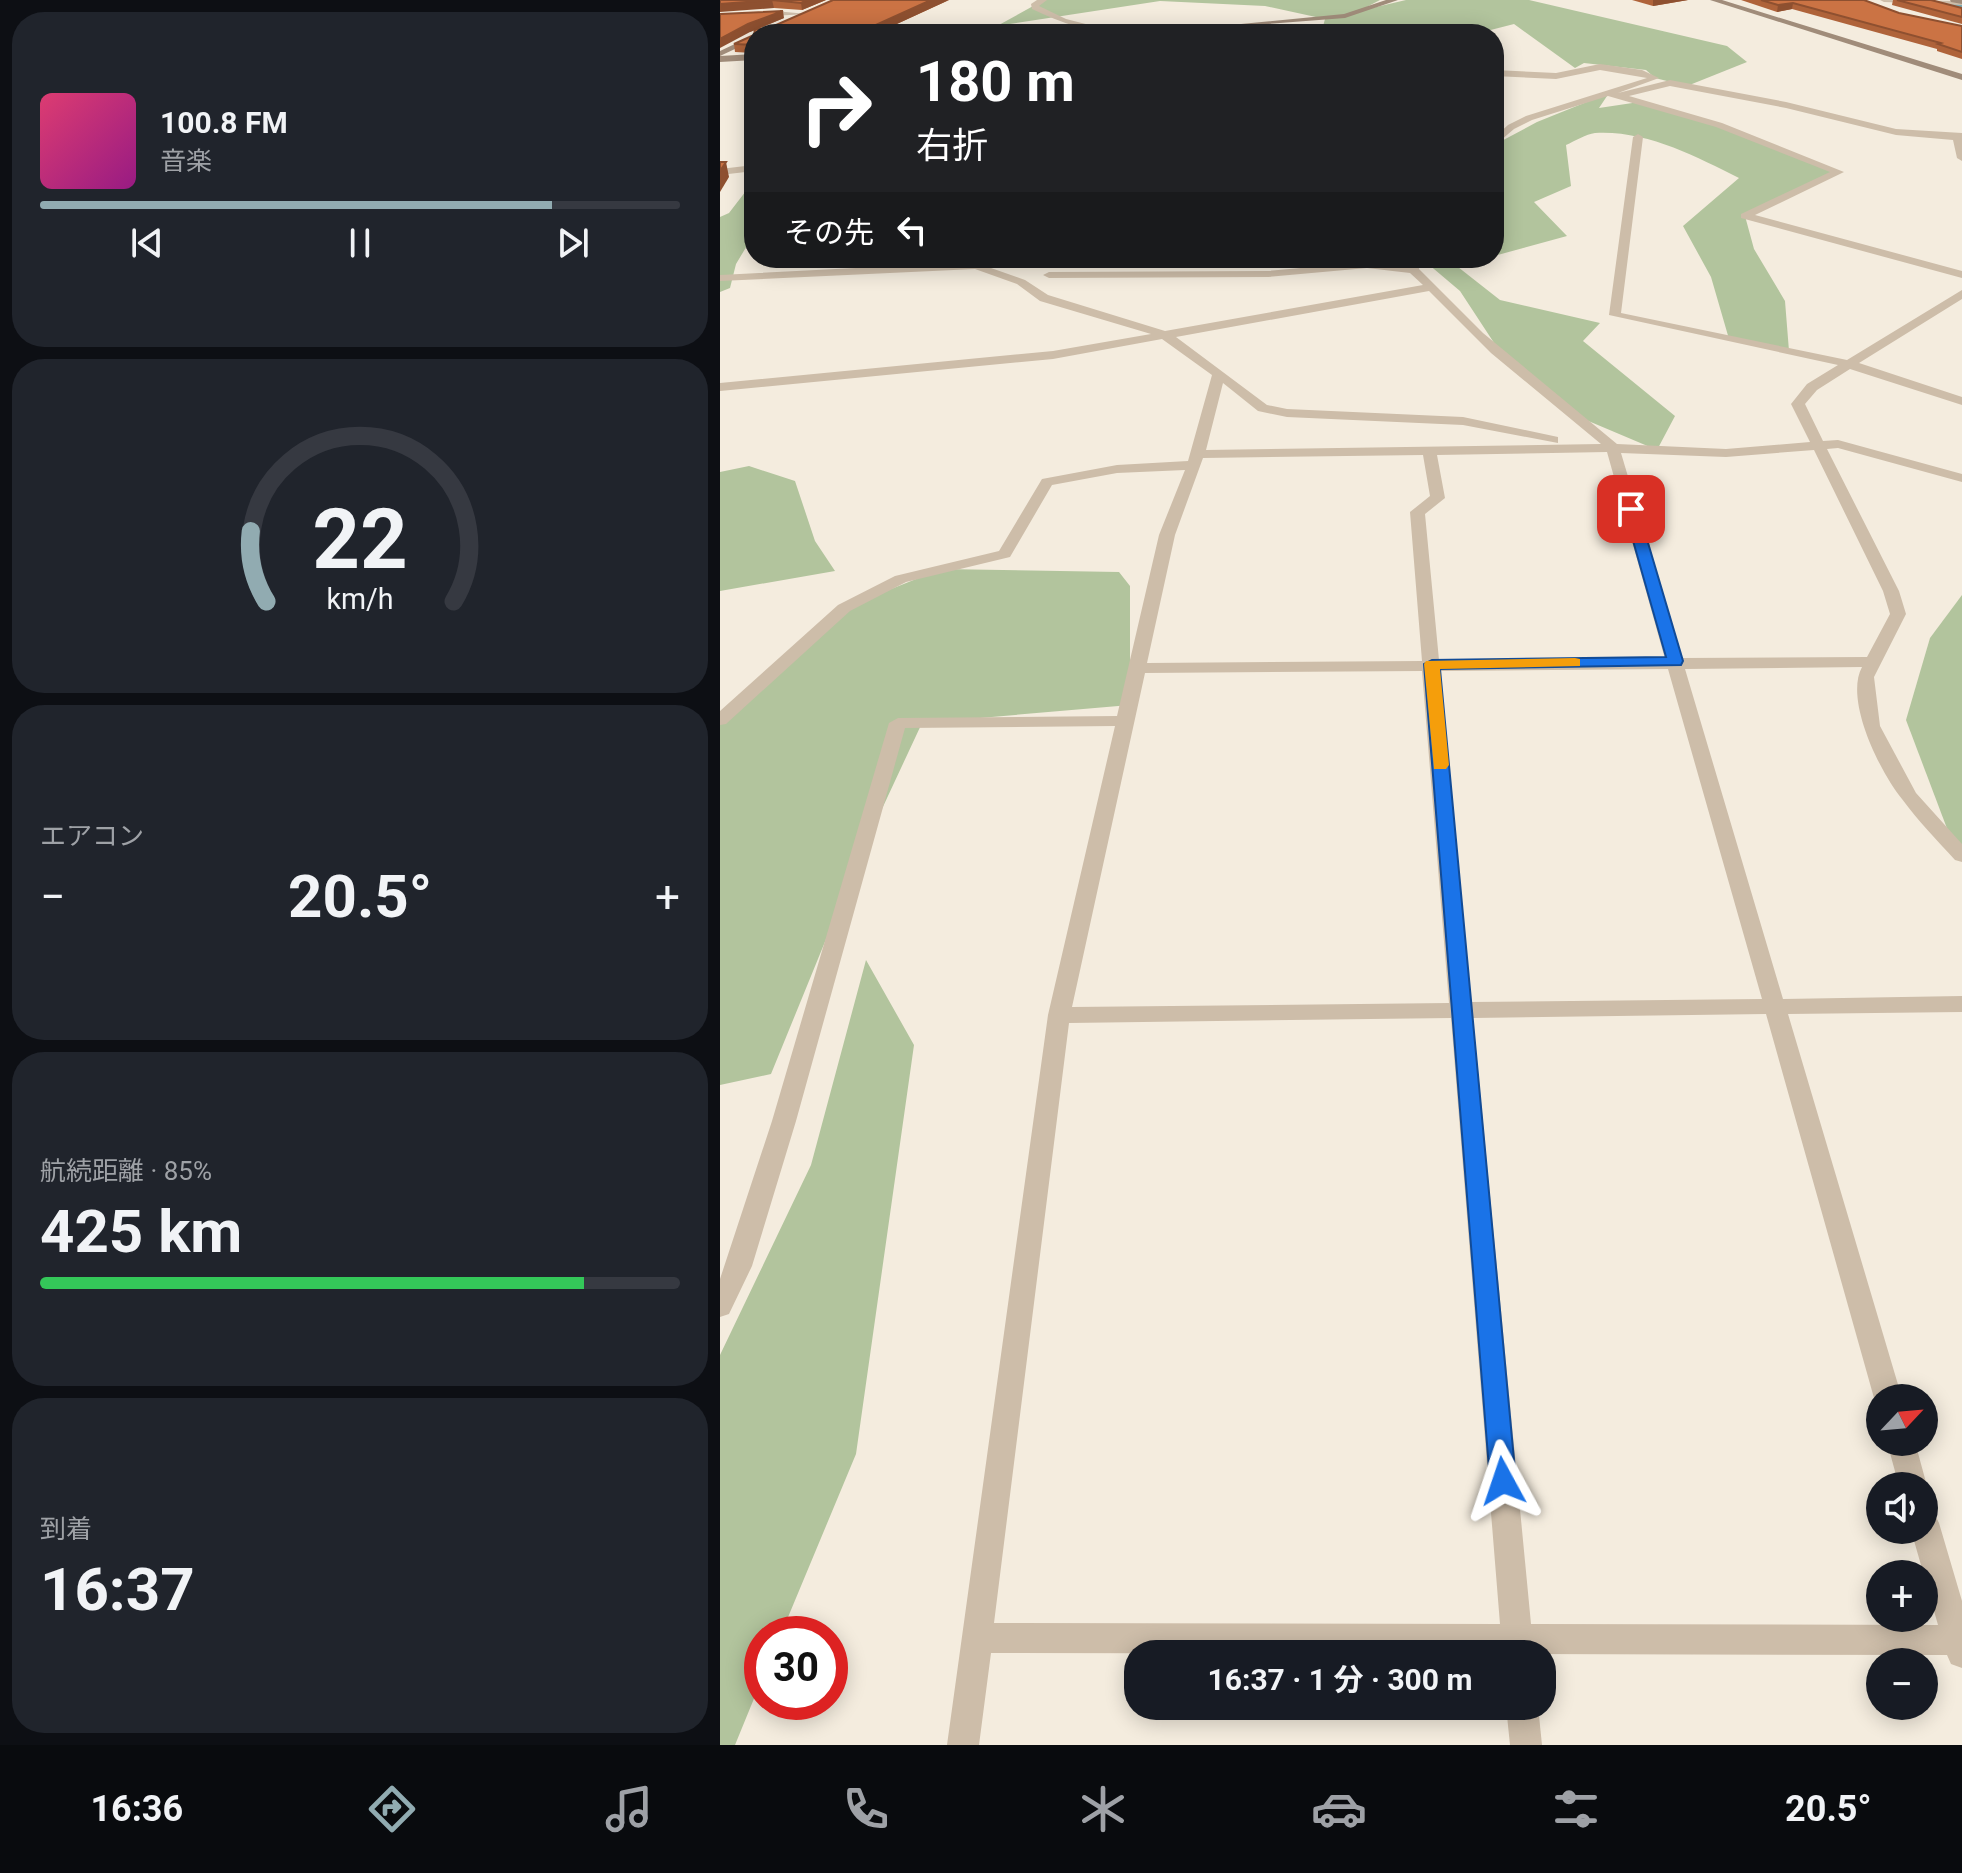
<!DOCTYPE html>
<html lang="ja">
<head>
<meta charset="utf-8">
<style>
  :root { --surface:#171b24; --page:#20242c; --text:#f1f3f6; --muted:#9ea1a6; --line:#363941; --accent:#91abb1 }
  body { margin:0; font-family:Roboto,"Noto Sans JP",sans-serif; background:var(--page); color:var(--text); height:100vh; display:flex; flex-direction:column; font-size:30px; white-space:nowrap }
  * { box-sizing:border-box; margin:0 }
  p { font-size:26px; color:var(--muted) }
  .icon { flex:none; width:44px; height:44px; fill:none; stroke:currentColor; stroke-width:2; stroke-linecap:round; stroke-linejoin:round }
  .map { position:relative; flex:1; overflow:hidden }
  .panel { display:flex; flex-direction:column; gap:12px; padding:12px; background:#0d0f14; width:720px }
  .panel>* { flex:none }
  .top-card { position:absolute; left:24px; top:24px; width:760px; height:244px; border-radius:32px; box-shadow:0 4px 20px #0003; background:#202124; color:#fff; overflow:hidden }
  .needle { width:52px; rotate:64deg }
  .buttons { position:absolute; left:1146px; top:1384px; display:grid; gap:16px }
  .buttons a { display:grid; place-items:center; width:72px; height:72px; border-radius:50%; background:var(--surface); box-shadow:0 4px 20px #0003; font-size:40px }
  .speed { position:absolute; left:24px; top:1616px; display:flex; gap:16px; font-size:40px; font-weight:700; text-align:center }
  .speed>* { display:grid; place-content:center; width:104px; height:104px; border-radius:50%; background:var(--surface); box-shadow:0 4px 20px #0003; line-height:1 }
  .speed .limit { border:12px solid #d22; background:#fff; color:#111 }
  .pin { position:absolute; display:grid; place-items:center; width:68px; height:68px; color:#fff; margin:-34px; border-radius:16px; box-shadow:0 4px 12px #0006 }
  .me { position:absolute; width:88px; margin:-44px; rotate:355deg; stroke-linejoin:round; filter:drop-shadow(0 0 6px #0008) }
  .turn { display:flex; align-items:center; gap:28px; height:168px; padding:0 40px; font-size:36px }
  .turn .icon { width:104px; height:104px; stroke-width:2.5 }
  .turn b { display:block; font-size:56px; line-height:68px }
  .then { display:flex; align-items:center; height:76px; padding:0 40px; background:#0003; gap:16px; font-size:30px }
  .big { font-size:60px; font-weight:700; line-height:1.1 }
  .panel .tile { flex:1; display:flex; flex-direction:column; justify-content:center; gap:12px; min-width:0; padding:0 28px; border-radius:32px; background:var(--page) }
  .panel .dial { align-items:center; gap:0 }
  .dial svg { height:208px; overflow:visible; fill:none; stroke:var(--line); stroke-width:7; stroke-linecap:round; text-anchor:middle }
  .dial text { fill:var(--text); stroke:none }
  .song { display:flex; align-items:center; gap:24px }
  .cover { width:96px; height:96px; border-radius:12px; background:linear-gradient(135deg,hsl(340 70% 55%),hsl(310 70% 35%)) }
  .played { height:8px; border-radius:4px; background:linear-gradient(90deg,var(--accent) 80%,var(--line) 80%) }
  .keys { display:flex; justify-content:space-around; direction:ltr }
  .heat { display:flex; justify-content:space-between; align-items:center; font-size:44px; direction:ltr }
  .charge { height:12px; border-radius:6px; background:linear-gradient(90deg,#34c759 85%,var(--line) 0) }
  .trip { position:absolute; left:404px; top:1640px; width:432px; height:80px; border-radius:32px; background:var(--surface); box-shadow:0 4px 20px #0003; font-weight:700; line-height:80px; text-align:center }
  .dock { display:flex; height:128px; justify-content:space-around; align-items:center; background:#090b0e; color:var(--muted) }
  .dock .icon { width:56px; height:56px }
  .dock .active { color:var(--accent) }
  .dock b { font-size:36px; color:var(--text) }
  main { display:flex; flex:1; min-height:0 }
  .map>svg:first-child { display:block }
  .green { fill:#b2c49d }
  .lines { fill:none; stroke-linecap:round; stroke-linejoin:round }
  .river { fill:#7baab2; fill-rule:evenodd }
  .street { fill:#cdbda9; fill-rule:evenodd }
  .secondary { fill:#a08c7a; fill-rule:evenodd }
  .wall { fill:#af633a }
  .shaded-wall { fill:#8e5030 }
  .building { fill:#cb7344; stroke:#8e5030; stroke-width:2 }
  .route { fill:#1a73e8; stroke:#114b97; stroke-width:2 }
  .slow { fill:#f59e0b }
</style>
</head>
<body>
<main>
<section class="panel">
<div class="tile">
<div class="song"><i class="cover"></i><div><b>100.8 FM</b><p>音楽</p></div></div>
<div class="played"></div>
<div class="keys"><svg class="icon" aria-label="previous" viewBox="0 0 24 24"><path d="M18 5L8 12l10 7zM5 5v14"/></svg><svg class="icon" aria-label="pause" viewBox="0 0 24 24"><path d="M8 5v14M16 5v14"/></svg><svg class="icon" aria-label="next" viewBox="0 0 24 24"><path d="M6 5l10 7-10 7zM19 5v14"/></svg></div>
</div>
<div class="tile dial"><svg viewBox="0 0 100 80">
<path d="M14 69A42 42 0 1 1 86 69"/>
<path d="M14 69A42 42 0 0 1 8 42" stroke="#91abb1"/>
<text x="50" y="56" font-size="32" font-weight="700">22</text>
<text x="50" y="72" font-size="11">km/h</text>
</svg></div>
<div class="tile"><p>エアコン</p>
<div class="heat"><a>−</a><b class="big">20.5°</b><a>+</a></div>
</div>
<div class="tile"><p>航続距離 · 85%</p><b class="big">425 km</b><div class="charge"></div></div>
<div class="tile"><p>到着</p><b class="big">16:37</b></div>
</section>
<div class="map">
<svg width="1242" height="1745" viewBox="0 0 1242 1745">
  <rect width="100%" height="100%" fill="#f4ecde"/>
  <g class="green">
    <path d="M324 0H660L639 11 686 0H809L1007 46 1027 62 967 86 935 78 926 70 864 63 855 68 794 24 755 34H601L605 19 545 6 440 1 277 26Z"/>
    <path d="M889 93 879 108 919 102 1011 130 1119 172 1025 216 1034 249 1065 301 1069 351 1009 339 991 277 963 226 1019 178C975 156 926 130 875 133 866 134 855 141 846 145L851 186 814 202 847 236 774 256V145L817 122Z"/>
    <path d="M34 186V234L16 264 10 288 0 292V217L9 213 29 187Z"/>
    <path d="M701 258H767L738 267 780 300 880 323 863 341 955 416 937 450 866 420 780 352 740 291Z"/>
    <path d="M29 466 75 481 95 541 115 571 0 591V472Z"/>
    <path d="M221 569 399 572 410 586V705L202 723 140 856 51 1074 0 1085V714L124 608Z"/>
    <path d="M1242 595V859L1234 847 1186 720 1210 638Z"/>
    <path d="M146 960 194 1045 136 1454 61 1634H42V1679L15 1745H0V1355L91 1165Z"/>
  </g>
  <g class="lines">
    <path class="river" d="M1190 0 1242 2V18L1194 6Z"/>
    <g class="street">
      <path d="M317 0H327L319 6 346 19 405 34C372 34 341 23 312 9L311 4Z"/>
      <path d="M1160 0 1242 1V5L1164 2Z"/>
      <path d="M54 11 88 14 0 19V15Z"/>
      <path d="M880 64 922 70 939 78 898 93 950 80 1066 102 1176 129 1242 133V161L1237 158 1233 140 1176 135 1066 108 950 86 909 96 1002 123 1124 172 1035 215 1242 271V278L1021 218V214L1110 172 996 127 888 96 812 120 794 129 774 146V138L788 125 806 116 927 78 880 70 836 79 774 76V70L836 73Z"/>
      <path d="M918 134 923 137 901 313 1127 360 1242 290V299L1139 363 1242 397V405L1130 369 1097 390 1085 404 1103 441 1118 440 1242 474V482L1118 448 1107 449 1179 591 1186 614 1154 677 1160 726 1196 793 1242 844V862L1235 860C1217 840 1198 821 1182 799 1160 772 1124 700 1142 667L965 669 1063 999 1242 996V1012L1068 1014 1182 1398H1160V1407L1154 1398 1046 1014 753 1018 811 1624 1218 1625 1191 1530H1204V1510L1214 1513 1219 1523 1242 1601V1668L1231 1664 1227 1655 271 1653 259 1745H227L328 1015 395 726 185 728 76 1121 32 1266 9 1314 0 1317V1279L52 1121 169 723 178 718 397 716 439 535 465 470 397 473 332 485 290 557 186 582 130 611 6 724 0 725V711L118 605 175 576 279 551 322 479 397 465 468 461 492 375 442 339 333 359 0 391V383L333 351 431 334 320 301 297 284 255 269 0 281V275L330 258 324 261 271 268 305 280 328 295 445 331 703 285 690 273 647 268 548 277 329 278 323 275 329 272 548 271 647 262 688 266 689 258H701L699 269 763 333 897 444 1006 449 1090 442 1071 404 1087 384 1118 365 889 315 913 137ZM709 291 771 353 881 444 486 450 503 383 538 411 567 417 743 425 838 443V437L743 417 567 409 547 405 456 337ZM1094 450 1163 591 1170 614 1147 657 962 658 901 453 1006 457ZM887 452 945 659 719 660 705 514 725 498 717 455ZM703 455 710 496 690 512 702 661 427 663 455 535 483 458ZM948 669 1042 999 751 1002 720 671ZM702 671 729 1003 352 1007 425 673ZM731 1018 780 1624 274 1623 349 1023Z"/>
      <path d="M34 165V171L0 175V169Z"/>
      <path d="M1167 1442H1195L1207 1486 1204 1493V1486H1179Z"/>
      <path d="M786 1706H818L822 1745H790Z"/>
    </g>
    <g class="secondary">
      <path d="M666 0H678L625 18 418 34 624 14Z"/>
      <path d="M990 0H1002L1242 74V80Z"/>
      <path d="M1230 0H1242V4L1231 2Z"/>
      <path d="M34 35V40L0 56 34 54V60L0 62V51Z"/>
    </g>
  </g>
  <g class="wall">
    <path d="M0 0H106L82 10 54 8Z"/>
    <path d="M229 0 155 34H34V53L15 52 14 44 34 35 35 30 30 32 0 14 64 18 38 29H47Z"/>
    <path d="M912 0H968L933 6Z"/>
    <path d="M1021 0H1144L1179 13 1242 26V59L1217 51V49L1072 9 1057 12Z"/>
    <path d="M1173 0H1211L1242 8V24L1172 5Z"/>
  </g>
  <g class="shaded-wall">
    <path d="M52 0 54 8 0 12V4Z"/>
    <path d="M87 0H106L82 10 81 3Z"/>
    <path d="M211 0H229L155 34H136Z"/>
    <path d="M933 0H968L933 6Z"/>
    <path d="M1073 3 1072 9 1057 12 1058 5Z"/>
    <path d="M63 11 64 18 30 32 0 48V39L28 24Z"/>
    <path d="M6 162 9 177 0 192V171Z"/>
  </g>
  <g class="building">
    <path d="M0 0H87L81 3 52 0 0 4Z"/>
    <path d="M113 0H211L136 34H34V45L14 44 34 35 35 29H47Z"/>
    <path d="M1041 0H1144L1179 13 1242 26V52L1218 44 1221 43 1073 3 1058 5Z"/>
    <path d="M1177 0H1211L1242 8V17Z"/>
    <path d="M63 11 28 24 0 39V14Z"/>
    <path d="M0 162H6L0 171Z"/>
  </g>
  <path class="route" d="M906 506 918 509 963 661 961 665 720 669 796 1481 792 1490 783 1493 773 1490 770 1481 704 664 712 660 946 657 904 509Z"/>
  <path class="slow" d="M855 658 860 659V666L720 669 729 765 726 769H714L704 664 706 661Z"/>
</svg>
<div class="buttons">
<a><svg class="needle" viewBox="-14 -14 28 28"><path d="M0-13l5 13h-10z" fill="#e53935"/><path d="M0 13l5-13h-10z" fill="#9ea1a6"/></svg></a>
<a><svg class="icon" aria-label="sound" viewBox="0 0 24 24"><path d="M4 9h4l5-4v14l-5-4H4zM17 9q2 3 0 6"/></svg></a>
<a>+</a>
<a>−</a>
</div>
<div class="speed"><div class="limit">30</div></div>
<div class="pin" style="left:911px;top:509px;background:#d93025"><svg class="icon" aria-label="arrive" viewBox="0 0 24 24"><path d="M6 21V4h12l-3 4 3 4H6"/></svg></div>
<svg class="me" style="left:783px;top:1481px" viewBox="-20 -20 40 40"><path d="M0-17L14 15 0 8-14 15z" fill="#1a73e8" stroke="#fff" stroke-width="4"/></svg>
<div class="trip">16:37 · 1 分 · 300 m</div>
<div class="top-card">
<div class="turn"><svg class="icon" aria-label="right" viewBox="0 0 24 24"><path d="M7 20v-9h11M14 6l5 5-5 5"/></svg><div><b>180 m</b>右折</div></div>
<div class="then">その先<svg class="icon" aria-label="left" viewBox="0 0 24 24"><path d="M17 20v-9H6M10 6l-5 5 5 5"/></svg></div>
</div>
</div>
</main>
<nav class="dock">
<b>16:36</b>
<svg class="icon active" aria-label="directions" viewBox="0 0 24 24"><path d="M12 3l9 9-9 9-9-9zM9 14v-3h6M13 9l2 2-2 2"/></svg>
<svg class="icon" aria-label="music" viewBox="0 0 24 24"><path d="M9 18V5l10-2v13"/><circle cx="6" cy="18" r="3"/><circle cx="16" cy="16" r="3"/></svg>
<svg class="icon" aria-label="phone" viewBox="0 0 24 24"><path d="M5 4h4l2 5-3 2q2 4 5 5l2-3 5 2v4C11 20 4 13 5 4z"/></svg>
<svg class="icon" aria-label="climate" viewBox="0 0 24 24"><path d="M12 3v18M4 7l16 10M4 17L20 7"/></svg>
<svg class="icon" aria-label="car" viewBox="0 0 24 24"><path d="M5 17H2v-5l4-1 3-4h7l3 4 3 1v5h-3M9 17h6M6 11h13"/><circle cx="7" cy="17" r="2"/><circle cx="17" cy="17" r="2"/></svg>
<svg class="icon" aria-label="filters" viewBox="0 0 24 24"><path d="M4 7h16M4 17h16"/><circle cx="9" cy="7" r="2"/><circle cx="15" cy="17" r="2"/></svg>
<b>20.5°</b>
</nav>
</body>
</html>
